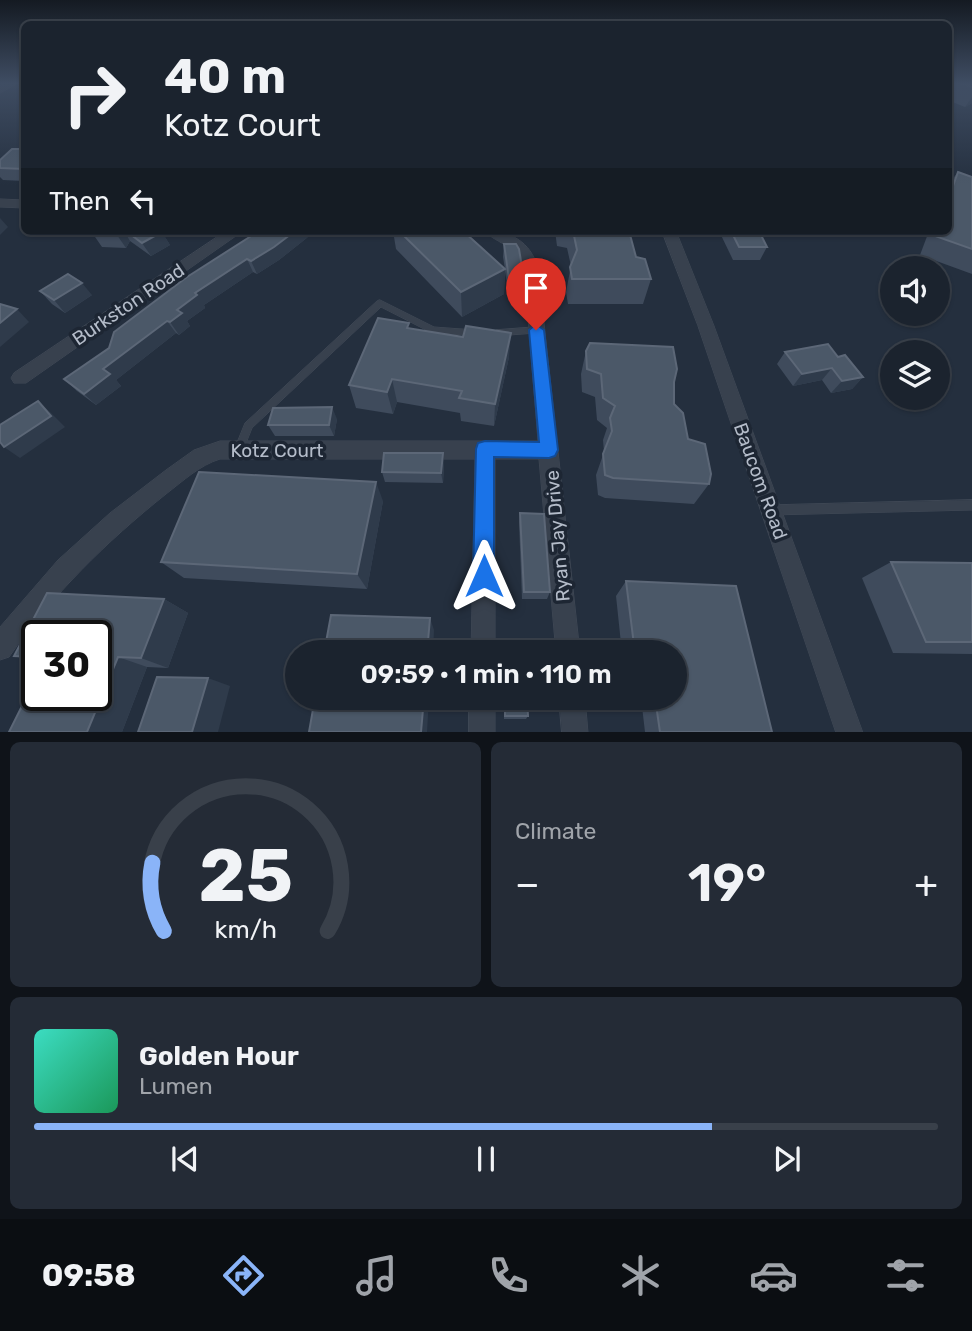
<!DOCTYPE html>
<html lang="en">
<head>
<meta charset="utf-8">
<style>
  :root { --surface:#1b232e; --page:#242b36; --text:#f1f3f6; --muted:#a0a4aa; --line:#39404a; --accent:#8ab4f8 }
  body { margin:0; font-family:Rubik,sans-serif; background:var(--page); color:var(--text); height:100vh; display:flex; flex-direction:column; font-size:26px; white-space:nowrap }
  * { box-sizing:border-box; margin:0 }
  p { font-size:23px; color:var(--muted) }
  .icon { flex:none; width:38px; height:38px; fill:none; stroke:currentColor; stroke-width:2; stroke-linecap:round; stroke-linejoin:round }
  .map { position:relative; height:732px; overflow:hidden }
  .drawer { display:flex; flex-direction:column; gap:10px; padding:10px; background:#0f1319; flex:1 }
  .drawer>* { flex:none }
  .banner { position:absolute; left:21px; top:21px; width:931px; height:214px; border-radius:10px; box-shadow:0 2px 5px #0004,0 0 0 2px var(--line); background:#1b232e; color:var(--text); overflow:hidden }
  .fabs { position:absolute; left:880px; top:256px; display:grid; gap:14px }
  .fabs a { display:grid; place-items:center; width:70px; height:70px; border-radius:50%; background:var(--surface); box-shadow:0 2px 5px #0004,0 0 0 2px var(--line); font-size:35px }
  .speed { position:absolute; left:21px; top:620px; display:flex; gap:14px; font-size:35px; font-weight:700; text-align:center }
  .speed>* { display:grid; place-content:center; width:91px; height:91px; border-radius:50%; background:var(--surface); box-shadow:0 2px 5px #0004,0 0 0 2px var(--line); line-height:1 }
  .speed .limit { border:4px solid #111; border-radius:10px; background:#fff; color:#111 }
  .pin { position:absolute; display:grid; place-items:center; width:60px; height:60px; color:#fff; margin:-72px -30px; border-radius:50% 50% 50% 0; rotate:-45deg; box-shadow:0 0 7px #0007 }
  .pin .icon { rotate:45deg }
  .me { position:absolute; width:77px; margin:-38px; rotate:0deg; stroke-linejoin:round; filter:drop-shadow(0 0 5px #0008) }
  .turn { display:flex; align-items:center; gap:24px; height:147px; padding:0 28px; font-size:32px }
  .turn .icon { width:91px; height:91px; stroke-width:2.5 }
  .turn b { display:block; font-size:49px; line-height:60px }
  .then { display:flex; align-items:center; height:66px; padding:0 28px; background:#0003; gap:14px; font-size:26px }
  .big { font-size:52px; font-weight:600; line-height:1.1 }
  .drawer .widget { flex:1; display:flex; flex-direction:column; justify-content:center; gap:10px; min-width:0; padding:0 24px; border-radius:10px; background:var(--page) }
  .drawer .dial { align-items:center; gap:0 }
  .dial svg { height:182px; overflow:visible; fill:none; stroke:var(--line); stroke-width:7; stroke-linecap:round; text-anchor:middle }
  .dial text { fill:var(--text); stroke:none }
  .song { display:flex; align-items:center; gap:21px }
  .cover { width:84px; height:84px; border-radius:10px; background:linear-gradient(135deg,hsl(170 70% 55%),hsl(150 70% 35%)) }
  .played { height:7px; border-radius:4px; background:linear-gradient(90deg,var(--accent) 75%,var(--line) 75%) }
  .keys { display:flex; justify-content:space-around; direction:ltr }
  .heat { display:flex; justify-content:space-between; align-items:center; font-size:38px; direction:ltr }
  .drawer .tiles { flex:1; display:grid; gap:10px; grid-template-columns:1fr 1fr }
  .widget:last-child { grid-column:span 2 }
  .trip { position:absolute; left:285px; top:640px; width:402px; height:70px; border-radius:35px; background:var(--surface); box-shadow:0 2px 5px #0004,0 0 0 2px var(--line); font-weight:600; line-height:70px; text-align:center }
  .tab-bar { display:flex; height:112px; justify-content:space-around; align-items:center; background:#0b0e12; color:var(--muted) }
  .tab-bar .icon { width:49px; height:49px }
  .tab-bar .active { color:var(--accent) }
  .tab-bar b { font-size:32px; color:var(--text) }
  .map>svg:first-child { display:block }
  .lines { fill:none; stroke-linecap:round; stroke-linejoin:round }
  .lane-casing { stroke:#414a57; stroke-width:1 }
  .street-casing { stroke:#414a57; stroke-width:1 }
  .lane { fill:#38414e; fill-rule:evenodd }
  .street { fill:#38414e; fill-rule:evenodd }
  .wall { fill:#3f4b5c }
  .shaded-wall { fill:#2f3b4b }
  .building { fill:#4b5868; stroke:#5c6777; stroke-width:2 }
  .route { fill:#1a73e8; stroke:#114b97; stroke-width:2 }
  .labels { text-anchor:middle; stroke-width:7; stroke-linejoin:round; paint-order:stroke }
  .street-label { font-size:19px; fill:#b4bcc9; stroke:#1d2633 }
</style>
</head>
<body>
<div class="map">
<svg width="972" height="733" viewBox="0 0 972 733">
  <rect width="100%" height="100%" fill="#242f3e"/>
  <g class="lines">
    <g class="lane-casing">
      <g id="lane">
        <path d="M380 300 434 327 475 330 479 333 475 336 430 332 381 307 252 428 242 453 239 454 236 453 234 450 245 423 377 301Z"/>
        <path d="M536 327 540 330 536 333 496 336 492 333 496 330Z"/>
        <path d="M972 500V510L771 515 767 514 766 510 767 506 771 505Z"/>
      </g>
    </g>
    <g class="street-casing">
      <g id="street">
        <path d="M6 83H18L0 93V86Z"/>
        <path d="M0 199 24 200V208L0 207Z"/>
        <path d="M226 231H243L26 383H14L11 378 14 373Z"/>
        <path d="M484 231C511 231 530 241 538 268L580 653H556L539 459H495V653H471L475 459H220C200 465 183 481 166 494 106 542 53 594 9 657L0 660V627L58 560 110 513 166 470 194 450 220 441H538L524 268C517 245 499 245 484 231Z"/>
        <path d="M662 231H676L714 326 863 733H836L698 326Z"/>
        <rect x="469" y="698" width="26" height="35"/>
        <path d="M559 698H585L588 733H562Z"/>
      </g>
    </g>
    <use href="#lane" class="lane"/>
    <use href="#street" class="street"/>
  </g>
  <g class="wall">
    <path d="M948 83H972V103L965 107 950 101 948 105Z"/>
    <path d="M24 149V181L3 180 0 177V160Z"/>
    <path d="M958 172 972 177V274L920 255 929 231H948V185Z"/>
    <path d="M95 231H161L170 245 151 256 130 241 126 248 102 247 93 234Z"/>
    <path d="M393 231H463L505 269 503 257 504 244 524 279 523 292H508L505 271 504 294 462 317 396 249Z"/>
    <path d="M555 231H629L636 257 651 279 643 304H568L566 292 571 266 567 248 557 246Z"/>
    <path d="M719 231H759L767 247 760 260H733Z"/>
    <path d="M308 237 279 260 257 274 253 272 204 305 205 308 187 321 190 326 179 335 176 333 116 380 121 386 96 405 77 391 64 379 109 348 187 277Z"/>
    <path d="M40 291 92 295 65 313 52 304Z"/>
    <path d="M410 329 509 357 494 426 461 421 460 413 397 402 393 414 356 408 349 385Z"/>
    <path d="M586 351 674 382V404L688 439 709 484 694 504 605 498 598 495 596 475 604 452 603 440 607 428 597 420 595 397 582 392 581 374Z"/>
    <path d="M785 352 838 357 863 377 852 389 831 393 822 380 793 386 777 364Z"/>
    <path d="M337 419 334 436H275L268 425Z"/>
    <path d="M444 464 443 483 385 482 382 472Z"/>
    <path d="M383 501 367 589 184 578 161 562Z"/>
    <path d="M520 513 550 592 547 599H522L519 522Z"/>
    <path d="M891 562 972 563V654L893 653 862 578Z"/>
    <path d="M626 581 772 732H645L641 698H676V653H622L616 596Z"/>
    <path d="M47 593 164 599 188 613 168 668 147 667 122 732H9L37 676V695H96V635H37V662L14 656Z"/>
    <path d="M504 698H527L528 716 526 719H504Z"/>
  </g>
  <g class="shaded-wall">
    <path d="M972 97V103L965 107Z"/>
    <path d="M0 218 8 227 0 235Z"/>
    <path d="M120 231H124L130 241 126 248 117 235Z"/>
    <path d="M295 231H306L308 237 279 260 257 274 251 261Z"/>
    <path d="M162 232 170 245 151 256 142 243Z"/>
    <path d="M247 259 253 272 204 305 205 308 187 321 190 326 179 335 170 322 177 310 195 293Z"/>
    <path d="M505 269 504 294 462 317 461 292Z"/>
    <path d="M82 283 92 295 65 313 54 300Z"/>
    <path d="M17 309 29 322 0 347V323Z"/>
    <path d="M167 321 176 333 116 380 121 386 96 405 84 394 103 369Z"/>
    <path d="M511 333 509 357 494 426 495 404Z"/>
    <path d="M832 368 822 380 793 386 802 374Z"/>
    <path d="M863 377 852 389 831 393 842 381Z"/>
    <path d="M392 379 397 402 393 414 387 392Z"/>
    <path d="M38 401 51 413 65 427 20 458 4 447Z"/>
    <path d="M332 407 337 419 334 436 329 425Z"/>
    <path d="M443 453 444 464 443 483 441 473Z"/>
    <path d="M376 482 383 501 367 589 357 574Z"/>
    <path d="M164 599 188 613 168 668 141 658Z"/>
    <path d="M430 618 434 630 433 653H427Z"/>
    <path d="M118 657 147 667 122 732H87Z"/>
    <path d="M208 678 230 686 218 732H192Z"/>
    <path d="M424 698H429L427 732H421Z"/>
  </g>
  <g class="building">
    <path d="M961 83H972V87Z"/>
    <path d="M12 149H24V169L0 168V160Z"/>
    <path d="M958 172 972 177V249L935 236 937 231H948V200Z"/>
    <path d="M95 231H120L117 235 93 234Z"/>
    <path d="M126 231H161L162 232 142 243Z"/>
    <path d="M259 231H295L274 247 251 261 247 259 195 293 197 295 177 310 182 313 170 322 167 321 103 369 110 374 84 394 64 379 109 348 114 332 187 277Z"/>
    <path d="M399 231H463L505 269 461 292Z"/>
    <path d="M573 231H629L636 257 645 259 651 279H572L570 267 577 250Z"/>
    <path d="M731 231H759L767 247H739Z"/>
    <path d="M504 244H516L519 249 524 279H509Z"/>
    <path d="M68 274 82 283 54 300 40 291Z"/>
    <path d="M0 304 17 309 0 323Z"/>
    <path d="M378 318 409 323 407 328 463 337 466 326 511 333 495 404 459 398 462 391 392 379 387 392 349 385Z"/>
    <path d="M590 343 673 347 677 369 674 382V404L683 413 688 439 705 444 711 474 709 484 613 478 605 475 603 454 612 431 610 418 615 406 603 398 601 374 587 369 586 351Z"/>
    <path d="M828 344 838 357 845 355 863 377 842 381 832 368 802 374 785 352Z"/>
    <path d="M38 401 51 416 4 447 0 442V425Z"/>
    <path d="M332 407 329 425H268L273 408Z"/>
    <path d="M384 453H443L441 473 382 472Z"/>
    <path d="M199 472 376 482 357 574 161 562Z"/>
    <path d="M520 513 544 514 550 592H524Z"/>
    <path d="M891 562 972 563V642H926Z"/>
    <path d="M626 581 736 586 772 732H660L655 698H676V653H649L648 646 634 645Z"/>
    <path d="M47 593 164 599 141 658 118 657 87 732H9L37 676V695H96V635H37V657L14 656Z"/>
    <path d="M331 615 430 618 427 653H324Z"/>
    <path d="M524 648V653H503L502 649Z"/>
    <path d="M157 677 208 678 192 732H138Z"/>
    <path d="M315 698H424L421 732H309Z"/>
    <path d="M505 698H527L528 716H505Z"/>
  </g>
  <linearGradient id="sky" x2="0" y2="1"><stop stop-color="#141a22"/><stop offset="0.45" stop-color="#3f4d63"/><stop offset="1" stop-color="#3f4d63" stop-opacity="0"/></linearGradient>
  <rect width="972" height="185" fill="url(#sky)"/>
  <path class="route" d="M536 324 544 330 558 450 555 456 549 458 494 457V576L491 584 484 587 476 584 473 576 476 449 478 443 485 441 539 442 529 330Z"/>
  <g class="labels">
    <g class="street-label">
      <text transform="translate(128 304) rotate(-34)" y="7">Burkston Road</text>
      <text x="277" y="457">Kotz Court</text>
      <text transform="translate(761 481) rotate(70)" y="7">Baucom Road</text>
      <text transform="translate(557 536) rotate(-95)" y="7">Ryan Jay Drive</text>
    </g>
  </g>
</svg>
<div class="fabs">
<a><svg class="icon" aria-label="sound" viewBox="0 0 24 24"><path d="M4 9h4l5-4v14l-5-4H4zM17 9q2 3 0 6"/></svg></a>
<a><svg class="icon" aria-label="layers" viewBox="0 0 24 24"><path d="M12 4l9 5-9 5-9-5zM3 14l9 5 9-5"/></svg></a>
</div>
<div class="speed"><div class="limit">30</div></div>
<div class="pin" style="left:536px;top:330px;background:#d93025"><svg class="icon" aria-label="arrive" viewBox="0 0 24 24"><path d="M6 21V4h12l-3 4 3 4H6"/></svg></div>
<svg class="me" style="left:484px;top:576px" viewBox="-20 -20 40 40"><path d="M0-17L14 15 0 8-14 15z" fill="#1a73e8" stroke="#fff" stroke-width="4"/></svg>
<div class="trip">09:59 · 1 min · 110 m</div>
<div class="banner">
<div class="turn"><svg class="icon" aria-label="right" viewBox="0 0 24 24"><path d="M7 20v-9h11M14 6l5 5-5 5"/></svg><div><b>40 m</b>Kotz Court</div></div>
<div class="then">Then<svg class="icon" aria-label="left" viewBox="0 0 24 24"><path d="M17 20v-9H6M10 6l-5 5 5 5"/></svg></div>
</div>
</div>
<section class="drawer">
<div class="tiles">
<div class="widget dial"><svg viewBox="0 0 100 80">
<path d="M14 69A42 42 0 1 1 86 69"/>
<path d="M14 69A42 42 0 0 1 9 39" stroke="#8ab4f8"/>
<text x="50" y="56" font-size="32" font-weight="700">25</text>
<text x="50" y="72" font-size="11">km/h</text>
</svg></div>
<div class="widget"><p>Climate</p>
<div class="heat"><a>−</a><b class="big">19°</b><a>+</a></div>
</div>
<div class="widget">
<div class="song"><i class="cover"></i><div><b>Golden Hour</b><p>Lumen</p></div></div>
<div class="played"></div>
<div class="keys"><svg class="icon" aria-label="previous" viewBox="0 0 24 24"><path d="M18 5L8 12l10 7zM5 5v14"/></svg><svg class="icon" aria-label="pause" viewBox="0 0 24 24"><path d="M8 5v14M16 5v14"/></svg><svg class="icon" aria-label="next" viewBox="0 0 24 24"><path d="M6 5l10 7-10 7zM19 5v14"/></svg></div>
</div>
</div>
</section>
<nav class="tab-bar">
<b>09:58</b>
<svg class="icon active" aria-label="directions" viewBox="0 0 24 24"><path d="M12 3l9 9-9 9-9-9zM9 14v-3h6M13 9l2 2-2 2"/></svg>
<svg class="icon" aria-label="music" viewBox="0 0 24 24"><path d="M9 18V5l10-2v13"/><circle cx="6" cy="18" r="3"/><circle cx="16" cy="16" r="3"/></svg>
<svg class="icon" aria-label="phone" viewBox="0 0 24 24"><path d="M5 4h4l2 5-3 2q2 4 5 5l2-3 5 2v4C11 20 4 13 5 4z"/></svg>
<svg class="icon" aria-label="climate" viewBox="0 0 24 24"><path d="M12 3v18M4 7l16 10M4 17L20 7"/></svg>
<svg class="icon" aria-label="car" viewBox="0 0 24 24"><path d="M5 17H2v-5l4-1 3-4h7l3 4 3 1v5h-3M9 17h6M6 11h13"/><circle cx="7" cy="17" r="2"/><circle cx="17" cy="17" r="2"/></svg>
<svg class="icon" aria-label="filters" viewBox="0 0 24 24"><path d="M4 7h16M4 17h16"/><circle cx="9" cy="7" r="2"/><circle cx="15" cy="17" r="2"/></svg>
</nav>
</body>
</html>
